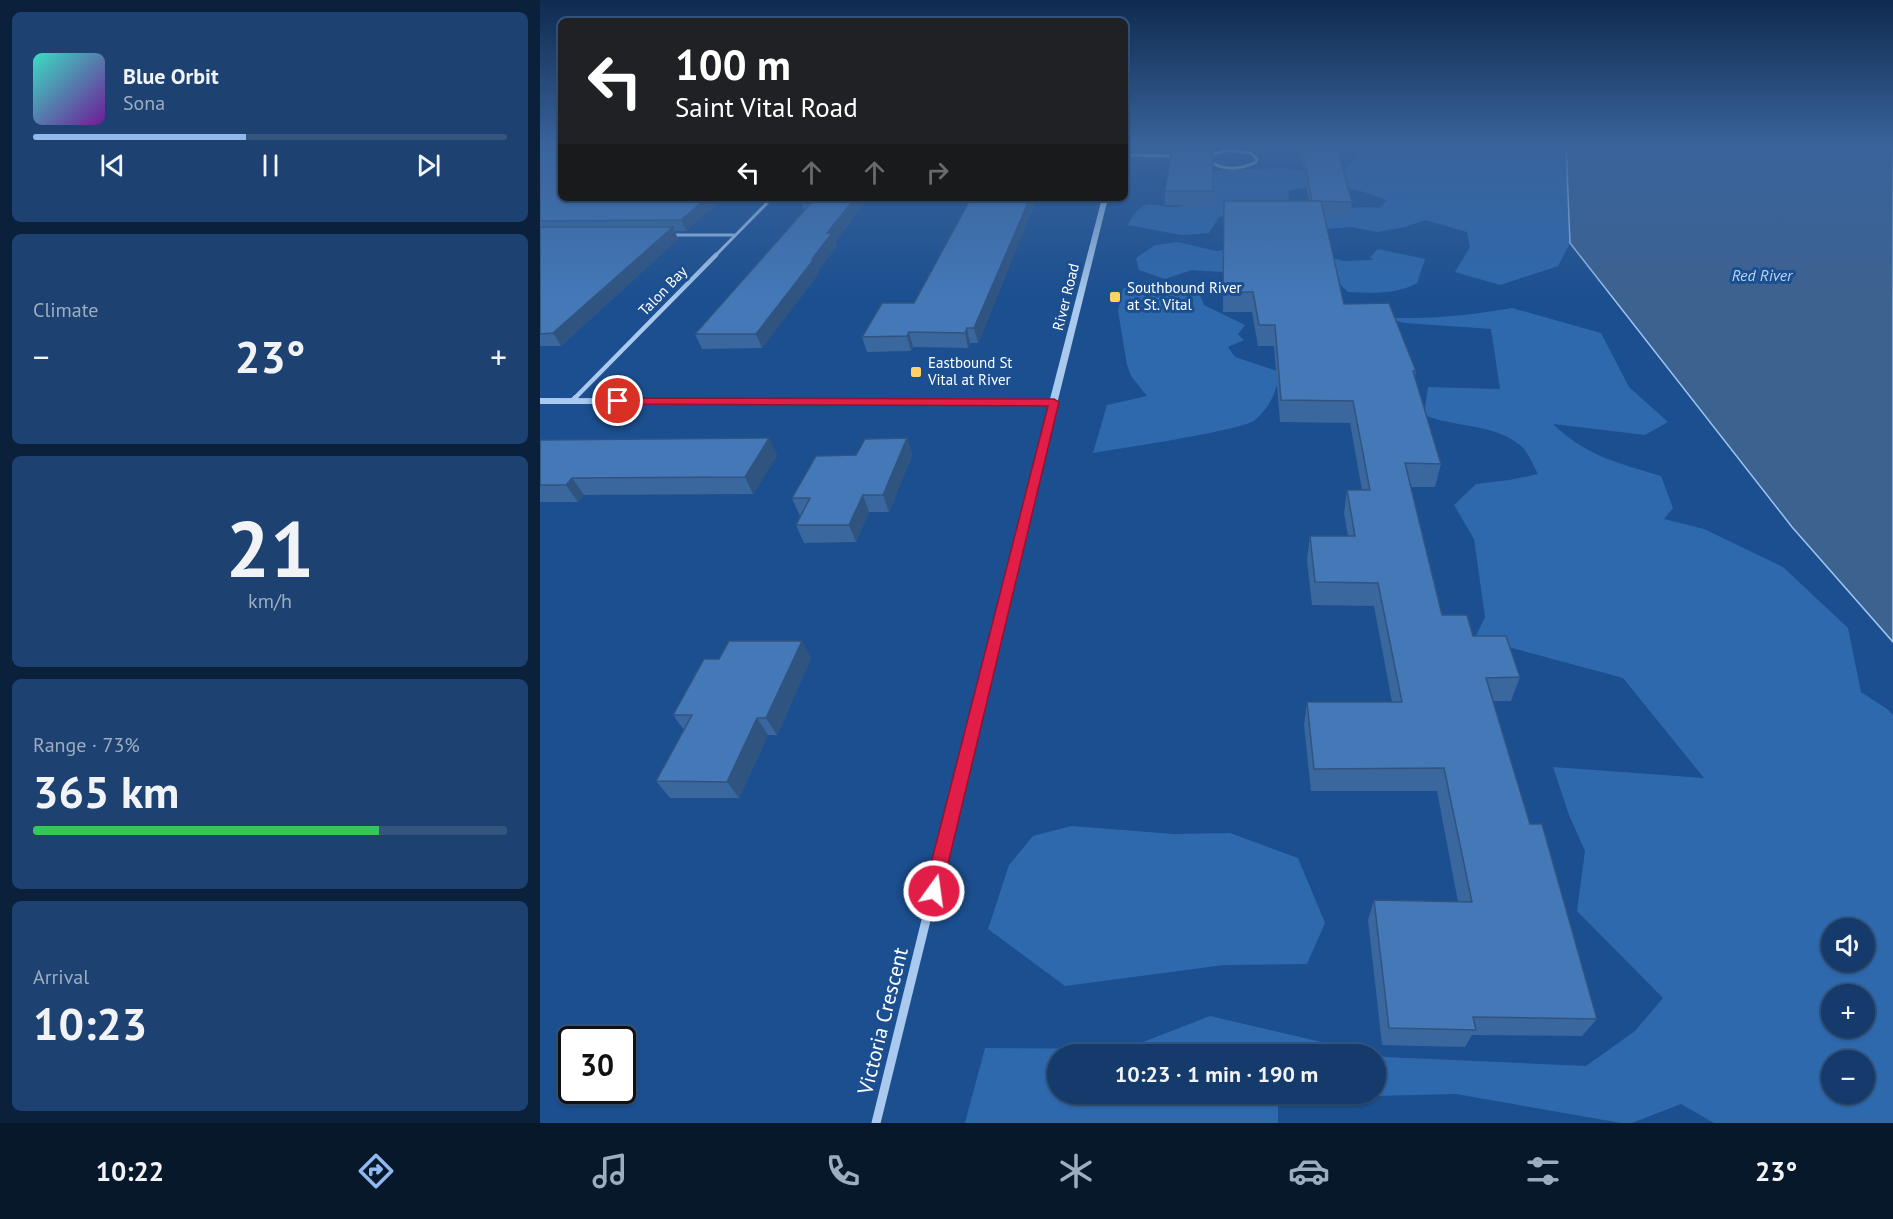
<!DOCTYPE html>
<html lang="en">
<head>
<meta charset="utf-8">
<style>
  :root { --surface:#143b6b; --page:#1d4271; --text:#f1f3f6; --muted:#9dadc1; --line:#33557e; --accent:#90b9f0 }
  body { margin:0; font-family:"PT Sans",sans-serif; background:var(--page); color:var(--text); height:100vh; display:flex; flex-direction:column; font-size:22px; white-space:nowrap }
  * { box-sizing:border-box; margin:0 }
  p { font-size:20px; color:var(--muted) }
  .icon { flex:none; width:33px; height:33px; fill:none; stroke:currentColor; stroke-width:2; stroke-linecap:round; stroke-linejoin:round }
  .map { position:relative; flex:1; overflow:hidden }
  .sheet { display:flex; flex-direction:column; gap:12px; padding:12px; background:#0b203b; width:540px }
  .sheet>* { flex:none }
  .guide { position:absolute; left:18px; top:18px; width:570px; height:183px; border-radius:9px; box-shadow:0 2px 4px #0004,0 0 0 2px var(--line); background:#202124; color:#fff; overflow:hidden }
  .buttons { position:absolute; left:1281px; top:918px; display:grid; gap:12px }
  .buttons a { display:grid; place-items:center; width:54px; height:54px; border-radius:50%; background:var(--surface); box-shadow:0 2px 4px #0004,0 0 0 2px var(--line); font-size:30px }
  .speed { position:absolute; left:18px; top:1026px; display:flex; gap:12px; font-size:30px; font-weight:700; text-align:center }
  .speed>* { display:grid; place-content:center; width:78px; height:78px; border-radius:50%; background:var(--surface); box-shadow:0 2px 4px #0004,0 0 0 2px var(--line); line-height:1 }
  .speed .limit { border:3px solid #111; border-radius:9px; background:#fff; color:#111 }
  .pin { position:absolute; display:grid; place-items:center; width:51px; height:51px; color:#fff; margin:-26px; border:3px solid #fff; border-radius:50%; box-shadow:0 2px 6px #0007 }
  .me { position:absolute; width:66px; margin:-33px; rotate:14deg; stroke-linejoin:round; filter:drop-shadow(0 0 4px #0008) }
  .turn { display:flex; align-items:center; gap:21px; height:126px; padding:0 18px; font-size:27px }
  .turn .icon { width:78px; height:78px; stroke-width:2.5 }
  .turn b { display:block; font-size:42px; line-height:51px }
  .lanes { display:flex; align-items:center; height:57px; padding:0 18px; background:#0003; justify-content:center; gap:30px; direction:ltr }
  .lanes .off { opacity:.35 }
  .big { font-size:45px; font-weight:700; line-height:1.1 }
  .sheet .card { flex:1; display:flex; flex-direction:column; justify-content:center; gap:9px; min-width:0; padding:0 21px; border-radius:9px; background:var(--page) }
  .sheet .dial { align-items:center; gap:0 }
  .dial b { font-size:78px; line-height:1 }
  .song { display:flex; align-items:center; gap:18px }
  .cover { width:72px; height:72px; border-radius:9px; background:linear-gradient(135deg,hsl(170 70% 55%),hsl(280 70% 35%)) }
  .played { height:6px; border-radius:3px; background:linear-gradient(90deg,var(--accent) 45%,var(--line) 45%) }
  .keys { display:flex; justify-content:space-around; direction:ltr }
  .heat { display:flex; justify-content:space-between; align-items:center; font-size:33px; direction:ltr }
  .charge { height:9px; border-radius:4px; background:linear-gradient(90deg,#34c759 73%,var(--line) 0) }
  .trip { position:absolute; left:507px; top:1044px; width:339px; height:60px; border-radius:30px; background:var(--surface); box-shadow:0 2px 4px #0004,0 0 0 2px var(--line); font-weight:700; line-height:60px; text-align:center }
  .tab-bar { display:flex; height:96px; justify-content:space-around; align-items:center; background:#08182b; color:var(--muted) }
  .tab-bar .icon { width:42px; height:42px }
  .tab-bar .active { color:var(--accent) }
  .tab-bar b { font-size:27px; color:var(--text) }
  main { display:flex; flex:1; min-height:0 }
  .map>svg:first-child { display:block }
  .green { fill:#2e69ad; fill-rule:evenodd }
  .water { fill:#3c6290; stroke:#9cc4f0; stroke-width:1.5 }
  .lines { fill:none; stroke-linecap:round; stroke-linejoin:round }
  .minor-far4 { stroke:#a9c9ee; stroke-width:3 }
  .minor-far3 { stroke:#a9c9ee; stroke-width:4.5 }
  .minor-far2 { stroke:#a9c9ee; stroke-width:5 }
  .minor-far1 { stroke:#a9c9ee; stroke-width:7 }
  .minor { stroke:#a9c9ee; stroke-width:9 }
  .tertiary { fill:#a9c9ee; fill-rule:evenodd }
  .wall { fill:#3a679d }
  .shaded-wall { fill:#305480 }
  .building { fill:#4478b7; stroke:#305480; stroke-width:1.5 }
  .route { fill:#e11d48; stroke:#92132f; stroke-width:1.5 }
  .poi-dot { fill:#ffd166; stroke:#1b4f8f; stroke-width:2 }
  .labels { text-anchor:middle; stroke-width:6; stroke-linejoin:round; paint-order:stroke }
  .far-poi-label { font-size:15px; fill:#fff; stroke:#1b4f8f; text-anchor:start }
  .far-street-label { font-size:15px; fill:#fff; stroke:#1b4f8f }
  .far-water-label { font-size:16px; font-style:italic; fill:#b5d3f5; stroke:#1b4f8f }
  .near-street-label { font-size:21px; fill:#fff; stroke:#1b4f8f }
</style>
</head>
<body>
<main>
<section class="sheet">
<div class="card">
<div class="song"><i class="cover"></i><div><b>Blue Orbit</b><p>Sona</p></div></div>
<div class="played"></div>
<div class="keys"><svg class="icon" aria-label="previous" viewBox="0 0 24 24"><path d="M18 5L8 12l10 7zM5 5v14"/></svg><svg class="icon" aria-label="pause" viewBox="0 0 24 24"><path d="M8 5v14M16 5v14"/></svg><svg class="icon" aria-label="next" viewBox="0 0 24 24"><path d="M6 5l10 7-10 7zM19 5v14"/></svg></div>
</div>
<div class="card"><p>Climate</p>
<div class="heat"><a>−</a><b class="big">23°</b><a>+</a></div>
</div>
<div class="card dial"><b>21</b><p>km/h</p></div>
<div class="card"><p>Range · 73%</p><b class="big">365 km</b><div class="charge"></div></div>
<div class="card"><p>Arrival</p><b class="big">10:23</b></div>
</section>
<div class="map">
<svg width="1353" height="1123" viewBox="0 0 1353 1123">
  <rect width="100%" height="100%" fill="#1b4f8f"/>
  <g class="green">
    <path d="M819 144H1027L1030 243 1018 266 960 285 915 272 930 247 927 232 885 220 865 227 837 232 811 227 787 229 771 244 760 227C791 212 804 205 839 208L847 201C816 186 782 182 748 191L749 200 762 207 679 217 669 233 641 235 588 225C606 190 617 212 642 206 648 205 655 199 660 196L661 171 742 168 784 175 802 172 824 147Z"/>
    <path d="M638 242 676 251 688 249 783 256 804 261 833 260 830 257 838 249 885 259 877 283C855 295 832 293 808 292L789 274 715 268 683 272 652 270 625 279 599 270 596 258 615 245Z"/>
    <path d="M595 287 617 297 658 290 664 305 705 325 698 334 704 340 688 347 695 357 740 372C736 392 731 406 715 420 705 430 577 449 553 453L567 405 607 396 591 376 587 365 578 311 583 288Z"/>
    <path d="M972 308 1061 333 1089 387 1128 422 1105 435 1013 424C1046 456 1078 463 1121 476L1133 508 1124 519 1164 529 1243 567 1308 628 1321 692 1347 709 1353 715V1123H1174L1141 1104 1092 1123H1081L916 1094 834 1096 738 1104V1123H425L445 1048 585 1049 670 1016 846 1057 1046 1066 1095 1031 1123 998 1037 911 1045 851 1029 815 1013 767 1164 778 1083 678 935 638 945 617 934 539 914 505 936 484 969 480 998 474C993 465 988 452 981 446 954 423 915 428 884 415L888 387 960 389 951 329 865 323 832 316C879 321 926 316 972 308ZM1292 928H1324V962H1292ZM1292 994H1324V1028H1292ZM518 1054H836V1094H518ZM1292 1060H1324V1094H1292Z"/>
    <path d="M531 826 634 834 690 833 758 858 785 923 767 964 684 965 525 986 448 929 469 865 493 836Z"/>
  </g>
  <path class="water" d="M1026 144H1353V642L1252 527 1030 243Z"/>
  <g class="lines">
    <g class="minor-far4">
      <path d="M689 150 711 153 717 159 716 162C700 170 682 171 668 160L670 155Z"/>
      <path d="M585 155 637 156"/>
      <path d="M128 235H194"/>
      <path d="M175 256 232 198"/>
    </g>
    <path class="minor-far3" d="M33 400 176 255"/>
    <g class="minor-far2">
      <path d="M32 401 35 398"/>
      <path d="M469 584 514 402"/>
    </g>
    <path class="minor-far1" d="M411 820 469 582"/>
    <path class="minor" d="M336 1123 411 819"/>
    <g class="tertiary">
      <path d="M588 144H594L585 157V150Z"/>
      <path d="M562 198H568L517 404H0V398L510 399Z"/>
    </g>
  </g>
  <g class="wall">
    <path d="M0 144 183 198 146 231H134L138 239 21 346H0Z"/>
    <path d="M635 144H674V150L670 152 673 155V205H625V191L635 147Z"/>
    <path d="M758 144H796L812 202 811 216H784L804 304 876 371 875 377 901 464 895 487H870L902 615 933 636 980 677 971 701H953L990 824 1057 1019 1042 1036 932 1035 925 1047 842 1045 828 920 834 900 918 902 897 791H771L764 725 767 702H852L834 606 772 605 767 560 770 536H808L804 513 807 490H822L810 423 740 422 734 346H718L712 312H683L684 201H769Z"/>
    <path d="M266 198H328L295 242 297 246 278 271 279 273 222 348 162 349 155 334 264 210 262 203Z"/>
    <path d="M496 201 438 343H430L428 348 373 347 371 351 327 352 322 337 374 303Z"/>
    <path d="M367 438 372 455 349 512H329L316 542 264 543 256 525 261 516H260L252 498Z"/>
    <path d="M0 440 237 455 213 494 44 495 38 502H0Z"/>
    <path d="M271 658 237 735H228L199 798H130L116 781 144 730 133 715Z"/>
  </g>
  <g class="shaded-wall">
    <path d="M667 144H674V150L667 153Z"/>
    <path d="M167 198H183L146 231 141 220Z"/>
    <path d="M315 198H328L295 242 297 246 278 271 279 273 222 348 216 334 272 259 287 233Z"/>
    <path d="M490 198H495L496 201 438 343 434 328Z"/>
    <path d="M133 227 138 239 21 346 13 333Z"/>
    <path d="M427 328 430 343 428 348 425 333Z"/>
    <path d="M369 332 373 347 371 351 367 336Z"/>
    <path d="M229 438 237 455 213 494 205 477Z"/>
    <path d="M367 438 372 455 349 512 343 495Z"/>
    <path d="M32 478 44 495 38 502 26 485Z"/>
    <path d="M323 495 329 512 316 542 309 525Z"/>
    <path d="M262 641 271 658 237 735 226 718Z"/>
    <path d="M217 718 228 735 199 798 187 782Z"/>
  </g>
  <g class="building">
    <path d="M0 144H21V198H167L141 220 0 221Z"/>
    <path d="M761 144H796L812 202 772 201Z"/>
    <path d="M632 147 664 148 673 155V191H625Z"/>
    <path d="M266 198H315L287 233H292L272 259H274L216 334H155L271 203H262Z"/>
    <path d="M431 198H490L434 328H427L425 333 369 332 367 336 322 337 342 303H374Z"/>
    <path d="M684 201H781L804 304 849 303 876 371H873L901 464 865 463 902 615H927L933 636H966L980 677 946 678 990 824H1002L1057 1019 933 1017 936 1030 849 1028 834 900 932 902 904 768 774 769 767 702H862L838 583 775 582 770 536H815L807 490H830L813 401 741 400 735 325H719L713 292H683Z"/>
    <path d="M0 227H133L13 333 0 334Z"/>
    <path d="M229 438 205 477 32 478 26 485H0V440Z"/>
    <path d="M367 438 343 495H323L309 525H256L270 498H252L276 456 316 455 325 439Z"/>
    <path d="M189 641H262L226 718H217L187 782 116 781 152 715H133L164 659H179Z"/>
  </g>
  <linearGradient id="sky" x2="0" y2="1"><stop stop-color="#0f2b4f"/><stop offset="0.48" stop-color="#39639b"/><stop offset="1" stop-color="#39639b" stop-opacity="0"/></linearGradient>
  <rect width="1353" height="301" fill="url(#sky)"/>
  <path class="route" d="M78 398 514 399 519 402 400 897 394 900 387 897 384 891 508 406 74 404V399Z"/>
  <g class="poi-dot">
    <rect x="569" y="291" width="12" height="12" rx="3"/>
    <rect x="370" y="366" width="12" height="12" rx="3"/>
  </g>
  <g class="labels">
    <g class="far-poi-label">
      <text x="587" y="293">Southbound River<tspan x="587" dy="17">at St. Vital</tspan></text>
      <text x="388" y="368">Eastbound St<tspan x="388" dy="17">Vital at River</tspan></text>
    </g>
    <g class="far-street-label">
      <text transform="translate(123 291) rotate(-46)" y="5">Talon Bay</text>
      <text transform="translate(526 297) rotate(-76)" y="5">River Road</text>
    </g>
    <g class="far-water-label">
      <text x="1222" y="281">Red River</text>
    </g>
    <g class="near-street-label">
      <text transform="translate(343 1021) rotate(-76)" y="7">Victoria Crescent</text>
    </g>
  </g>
</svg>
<div class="buttons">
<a><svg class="icon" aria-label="sound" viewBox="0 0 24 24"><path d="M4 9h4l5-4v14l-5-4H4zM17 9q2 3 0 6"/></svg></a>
<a>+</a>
<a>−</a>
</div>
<div class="speed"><div class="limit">30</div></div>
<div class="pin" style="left:78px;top:401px;background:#d93025"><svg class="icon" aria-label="arrive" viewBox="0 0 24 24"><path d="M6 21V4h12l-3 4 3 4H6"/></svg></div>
<svg class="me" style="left:394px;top:891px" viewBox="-20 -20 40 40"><circle r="17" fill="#e11d48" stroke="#fff" stroke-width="3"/><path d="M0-11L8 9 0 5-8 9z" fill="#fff"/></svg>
<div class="trip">10:23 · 1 min · 190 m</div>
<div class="guide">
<div class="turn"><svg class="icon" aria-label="left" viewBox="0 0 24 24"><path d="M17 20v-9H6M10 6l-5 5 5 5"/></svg><div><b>100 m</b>Saint Vital Road</div></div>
<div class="lanes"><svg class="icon" aria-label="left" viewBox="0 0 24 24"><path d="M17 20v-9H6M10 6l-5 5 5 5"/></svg><svg class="icon off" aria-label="ahead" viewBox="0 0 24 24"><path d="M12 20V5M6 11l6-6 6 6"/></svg><svg class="icon off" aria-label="ahead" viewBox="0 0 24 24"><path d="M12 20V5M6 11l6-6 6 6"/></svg><svg class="icon off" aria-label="right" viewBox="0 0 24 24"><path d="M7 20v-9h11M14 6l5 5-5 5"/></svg></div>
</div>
</div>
</main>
<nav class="tab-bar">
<b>10:22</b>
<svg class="icon active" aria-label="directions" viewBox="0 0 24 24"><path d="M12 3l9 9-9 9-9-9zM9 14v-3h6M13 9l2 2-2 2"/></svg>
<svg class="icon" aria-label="music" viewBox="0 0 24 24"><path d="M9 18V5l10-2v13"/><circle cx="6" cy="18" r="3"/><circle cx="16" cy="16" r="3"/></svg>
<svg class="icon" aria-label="phone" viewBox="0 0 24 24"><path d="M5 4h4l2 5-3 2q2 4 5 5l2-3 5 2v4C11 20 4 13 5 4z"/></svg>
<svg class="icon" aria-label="climate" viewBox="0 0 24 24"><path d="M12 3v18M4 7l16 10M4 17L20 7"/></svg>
<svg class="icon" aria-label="car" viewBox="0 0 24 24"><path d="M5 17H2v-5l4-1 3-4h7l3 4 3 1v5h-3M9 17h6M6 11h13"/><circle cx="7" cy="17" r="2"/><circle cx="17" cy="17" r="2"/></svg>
<svg class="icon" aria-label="filters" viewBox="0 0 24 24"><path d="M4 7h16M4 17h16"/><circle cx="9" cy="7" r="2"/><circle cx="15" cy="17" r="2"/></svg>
<b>23°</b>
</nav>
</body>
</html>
